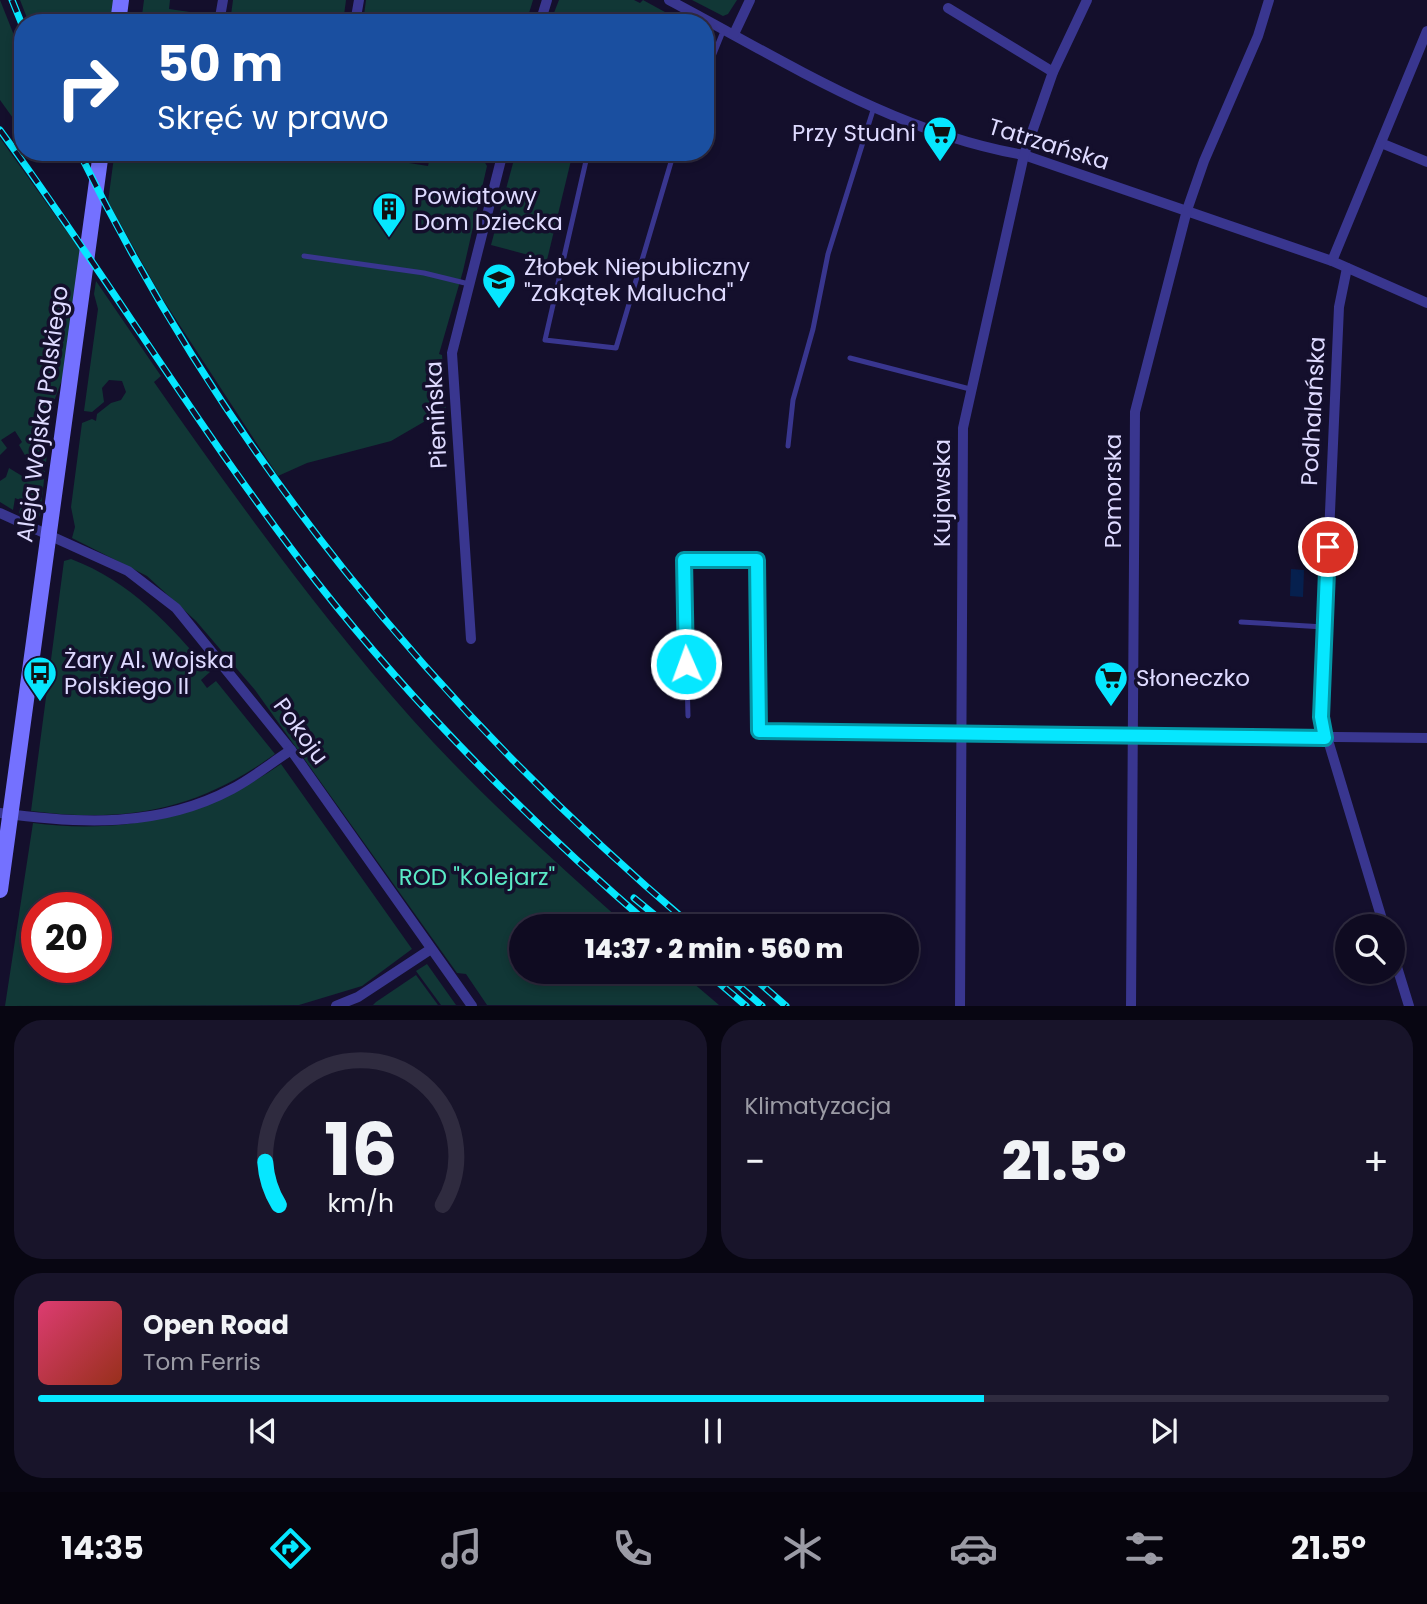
<!DOCTYPE html>
<html lang="pl">
<head>
<meta charset="utf-8">
<style>
  :root { --surface:#0f0b21; --page:#18142a; --text:#f1f3f6; --muted:#9b9ba5; --line:#2f2b3f; --accent:#06e7ff }
  body { margin:0; font-family:Poppins,sans-serif; background:var(--page); color:var(--text); height:100vh; display:flex; flex-direction:column; font-size:26px; white-space:nowrap }
  * { box-sizing:border-box; margin:0 }
  p { font-size:23px; color:var(--muted) }
  .icon { flex:none; width:38px; height:38px; fill:none; stroke:currentColor; stroke-width:2; stroke-linecap:round; stroke-linejoin:round }
  .map { position:relative; height:1006px; overflow:hidden }
  .side { display:flex; flex-direction:column; gap:14px; padding:14px; background:#080612; flex:1 }
  .side>* { flex:none }
  .banner { position:absolute; left:14px; top:14px; width:700px; height:147px; border-radius:28px; box-shadow:0 4px 10px #0003,0 0 0 2px var(--line); background:#1a4fa0; color:#fff; overflow:hidden }
  .buttons { position:absolute; left:1335px; top:914px; display:grid; gap:14px }
  .buttons a { display:grid; place-items:center; width:70px; height:70px; border-radius:50%; background:var(--surface); box-shadow:0 4px 10px #0003,0 0 0 2px var(--line); font-size:35px }
  .speed { position:absolute; left:21px; top:892px; display:flex; gap:14px; font-size:35px; font-weight:700; text-align:center }
  .speed>* { display:grid; place-content:center; width:91px; height:91px; border-radius:50%; background:var(--surface); box-shadow:0 4px 10px #0003,0 0 0 2px var(--line); line-height:1 }
  .speed .limit { border:10px solid #d22; background:#fff; color:#111 }
  .pin { position:absolute; display:grid; place-items:center; width:60px; height:60px; color:#fff; margin:-30px; border:4px solid #fff; border-radius:50%; box-shadow:0 2px 7px #0007 }
  .me { position:absolute; width:77px; margin:-38px; rotate:358deg; stroke-linejoin:round; filter:drop-shadow(0 0 5px #0008) }
  .turn { display:flex; align-items:center; gap:24px; height:147px; padding:0 28px; font-size:32px }
  .turn .icon { width:91px; height:91px; stroke-width:2.5 }
  .turn b { display:block; font-size:49px; line-height:60px }
  .big { font-size:52px; font-weight:800; line-height:1.1 }
  .side .card { flex:1; display:flex; flex-direction:column; justify-content:center; gap:10px; min-width:0; padding:0 24px; border-radius:28px; background:var(--page) }
  .side .dial { align-items:center; gap:0 }
  .dial svg { height:182px; overflow:visible; fill:none; stroke:var(--line); stroke-width:7; stroke-linecap:round; text-anchor:middle }
  .dial text { fill:var(--text); stroke:none }
  .song { display:flex; align-items:center; gap:21px }
  .cover { width:84px; height:84px; border-radius:10px; background:linear-gradient(135deg,hsl(340 70% 55%),hsl(10 70% 35%)) }
  .played { height:7px; border-radius:4px; background:linear-gradient(90deg,var(--accent) 70%,var(--line) 70%) }
  .keys { display:flex; justify-content:space-around; direction:ltr }
  .heat { display:flex; justify-content:space-between; align-items:center; font-size:38px; direction:ltr }
  .side .tiles { flex:1; display:grid; gap:14px; grid-template-columns:1fr 1fr }
  .card:last-child { grid-column:span 2 }
  .trip { position:absolute; left:509px; top:914px; width:410px; height:70px; border-radius:35px; background:var(--surface); box-shadow:0 4px 10px #0003,0 0 0 2px var(--line); font-weight:800; line-height:70px; text-align:center }
  .menu { display:flex; height:112px; justify-content:space-around; align-items:center; background:#06040d; color:var(--muted) }
  .menu .icon { width:49px; height:49px }
  .menu .on { color:var(--accent) }
  .menu b { font-size:32px; color:var(--text) }
  .map>svg:first-child { display:block }
  .green { fill:#113736; fill-rule:evenodd }
  .water { fill:#06204e }
  .lines { fill:none; stroke-linecap:round; stroke-linejoin:round }
  .lane { stroke:#39368f; stroke-width:5 }
  .street { stroke:#39368f; stroke-width:10 }
  .secondary { stroke:#7471ff; stroke-width:16 }
  .rail-casing { stroke:#06e7ff; stroke-width:7 }
  .rail { stroke:#140f2c; stroke-width:4.5; stroke-dasharray:13; stroke-linecap:butt }
  .route-casing { stroke:#0496a6; stroke-width:18 }
  .route { stroke:#06e7ff; stroke-width:12 }
  .labels { text-anchor:middle; stroke-width:7; stroke-linejoin:round; paint-order:stroke }
  .poi-label { font-size:23px; fill:#dedaff; stroke:#140f2c; text-anchor:start }
  .street-label { font-size:23px; fill:#dedaff; stroke:#140f2c }
  .park-label { font-size:23px; fill:#5beac6; stroke:#140f2c }
</style>
</head>
<body>
<div class="map">
<svg width="1427" height="1006" viewBox="0 0 1427 1006">
  <rect width="100%" height="100%" fill="#140f2c"/>
  <g class="green">
    <path d="M0 0 23 58V132L0 100Z"/>
    <path d="M20 0H115L112 23H29Z"/>
    <path d="M144 0H170L169 9 197 13 196 23H141Z"/>
    <path d="M233 0H346L343 23H230Z"/>
    <path d="M366 0H533L526 23H363Z"/>
    <path d="M559 0H634L640 3 643 0 685 23H550Z"/>
    <path d="M692 0H737L728 14 723 16Z"/>
    <path d="M0 138 82 253 66 369 53 404 46 463 26 457 19 445 22 442 15 431 1 440 7 448 0 455Z"/>
    <path d="M122 152H340L428 166 431 152H437L484 161 487 166 463 271 439 354 442 355 446 409 391 441 307 463 278 476 162 298 108 202 114 157Z"/>
    <path d="M516 152H573L547 260 491 245Z"/>
    <path d="M96 281 161 376 154 382C235 498 318 613 412 719 478 793 553 860 627 926H522V971H679L719 1005H487L466 974 457 973 255 690 196 621 147 576 72 538 75 527 71 507 82 423 92 419 96 421 97 414 111 403 121 400 126 392 122 381 109 380 102 388 104 402 92 412 84 411 98 309 94 294Z"/>
    <path d="M28 466 45 471 40 516 33 520 19 513 22 501 15 498 13 510 0 502V481L6 477 9 468 27 479 31 473 25 469Z"/>
    <path d="M71 559C130 581 171 626 210 672L201 680 207 688 216 681 275 754C196 811 126 823 31 811L64 561Z"/>
    <path d="M281 764 412 949 362 986 299 1005 5 1006 33 823C124 835 206 816 281 764ZM37 908H96V968H37Z"/>
    <path d="M427 964 456 1005H441L416 971Z"/>
    <path d="M416 975 438 1005H373L376 1002Z"/>
  </g>
  <path class="water" d="M1291 569 1304 570 1303 597 1290 596Z"/>
  <g class="lines">
    <g class="lane">
      <path d="M705 76 724 29"/>
      <path d="M588 152 545 340 616 348 674 152"/>
      <path d="M304 256 424 273 469 284"/>
      <path d="M850 358 970 389"/>
      <path d="M788 446 793 400 813 329 828 254 874 107"/>
      <path d="M1241 622 1324 627"/>
      <path d="M688 716 684 560H757L759 731 962 733"/>
    </g>
    <g class="street">
      <path d="M669 0C783 60 895 133 1024 155L1332 261 1427 303"/>
      <path d="M948 8 1053 72"/>
      <path d="M219 23 223 0"/>
      <path d="M355 23 359 0"/>
      <path d="M540 23 547 0"/>
      <path d="M734 34 750 0"/>
      <path d="M1381 143 1427 162"/>
      <path d="M481 152 502 156"/>
      <path d="M1332 261 1427 31"/>
      <path d="M1347 268 1339 307 1321 717 1384 926"/>
      <path d="M0 513 128 571 176 608 291 750 472 1006"/>
      <path d="M471 639 452 353 503 152"/>
      <path d="M962 733 1427 738"/>
      <path d="M0 813C79 824 159 828 232 789 253 778 271 763 291 750"/>
      <path d="M1393 954 1409 1006"/>
      <path d="M336 1006 358 997 431 949"/>
      <path d="M960 1006 963 428 1024 155 1053 72 1087 0"/>
      <path d="M1131 1006 1135 412 1187 210 1204 161 1258 36 1269 0"/>
    </g>
    <g class="secondary">
      <path d="M118 23 121 0"/>
      <path d="M0 890 101 152"/>
    </g>
    <g class="rail-casing">
      <g id="rail">
        <path d="M12 0 23 27"/>
        <path d="M0 130C108 278 203 436 316 581 416 708 529 821 651 926"/>
        <path d="M79 152C228 455 435 708 692 926"/>
        <path d="M634 898 668 926"/>
        <path d="M705 971 746 1006"/>
        <path d="M722 971 762 1006"/>
        <path d="M746 971 786 1006"/>
      </g>
    </g>
    <use href="#rail" class="rail"/>
  </g>
  <g class="lines">
    <g class="route-casing">
      <path id="route" d="M686 664 684 560H757L759 731 1325 738 1321 717 1328 547"/>
    </g>
    <use href="#route" class="route"/>
  </g>
  <defs>
    <g id="supermarket-pin" transform="scale(1.75)"><path d="M0 17L-7.5 6A9.5 9.5 0 1 1 7.5 6Z" fill="#06e7ff" stroke="#140f2c"/><path d="M-6-5.5h2.5l.6 2H6L4.5 2H-2.5L-4.4-4H-6ZM-1.5 3.2a1.3 1.3 0 1 0 .1 0ZM3 3.2a1.3 1.3 0 1 0 .1 0Z" fill="#111"/></g>
    <g id="building-pin" transform="scale(1.75)"><path d="M0 17L-7.5 6A9.5 9.5 0 1 1 7.5 6Z" fill="#06e7ff" stroke="#140f2c"/><path d="M-4-6H4V6H1V3H-1V6H-4ZM-2.5-4.3h1.7v1.8h-1.7ZM.8-4.3h1.7v1.8H.8ZM-2.5-1h1.7V.8h-1.7ZM.8-1h1.7V.8H.8Z" fill="#111"/></g>
    <g id="school-pin" transform="scale(1.75)"><path d="M0 17L-7.5 6A9.5 9.5 0 1 1 7.5 6Z" fill="#06e7ff" stroke="#140f2c"/><path d="M0-5L7-2L0 1L-7-2ZM-4 1L0 2.5L4 1V4Q0 6-4 4Z" fill="#111"/></g>
    <g id="bus-pin" transform="scale(1.75)"><path d="M0 17L-7.5 6A9.5 9.5 0 1 1 7.5 6Z" fill="#06e7ff" stroke="#140f2c"/><path d="M-5-6H5V4H4V6H2V4H-2V6H-4V4H-5ZM-3.5-4V0h7V-4ZM-3.5 1.2v1.5H-2V1.2ZM2 1.2v1.5H3.5V1.2Z" fill="#111"/></g>
  </defs>
  <g fill-rule="evenodd">
    <use href="#supermarket-pin" x="940" y="133"/>
    <use href="#building-pin" x="389" y="209"/>
    <use href="#school-pin" x="499" y="280"/>
    <use href="#bus-pin" x="40" y="673"/>
    <use href="#supermarket-pin" x="1111" y="678"/>
  </g>
  <g class="labels">
    <g class="poi-label">
      <text x="916" y="141" text-anchor="end">Przy Studni</text>
      <text x="414" y="204">Powiatowy<tspan x="414" dy="26">Dom Dziecka</tspan></text>
      <text x="524" y="275">Żłobek Niepubliczny<tspan x="524" dy="26">"Zakątek Malucha"</tspan></text>
      <text x="64" y="668">Żary Al. Wojska<tspan x="64" dy="26">Polskiego II</tspan></text>
      <text x="1136" y="686">Słoneczko</text>
    </g>
    <g class="street-label">
      <text transform="translate(1049 144) rotate(17)" y="8">Tatrzańska</text>
      <text transform="translate(1313 411) rotate(-87)" y="8">Podhalańska</text>
      <text transform="translate(42 414) rotate(-82)" y="8">Aleja Wojska Polskiego</text>
      <text transform="translate(436 415) rotate(-93)" y="8">Pienińska</text>
      <text transform="translate(1113 491) rotate(-90)" y="8">Pomorska</text>
      <text transform="translate(942 493) rotate(-90)" y="8">Kujawska</text>
      <text transform="translate(301 731) rotate(54)" y="8">Pokoju</text>
    </g>
    <g class="park-label">
      <text x="477" y="885">ROD "Kolejarz"</text>
    </g>
  </g>
</svg>
<div class="buttons">
<a><svg class="icon" aria-label="search" viewBox="0 0 24 24"><circle cx="10" cy="10" r="6"/><path d="M15 15l6 6"/></svg></a>
</div>
<div class="speed"><div class="limit">20</div></div>
<div class="pin" style="left:1328px;top:547px;background:#d93025"><svg class="icon" aria-label="arrive" viewBox="0 0 24 24"><path d="M6 21V4h12l-3 4 3 4H6"/></svg></div>
<svg class="me" style="left:686px;top:664px" viewBox="-20 -20 40 40"><circle r="17" fill="#06e7ff" stroke="#fff" stroke-width="3"/><path d="M0-11L8 9 0 5-8 9z" fill="#fff"/></svg>
<div class="trip">14:37 · 2 min · 560 m</div>
<div class="banner">
<div class="turn"><svg class="icon" aria-label="right" viewBox="0 0 24 24"><path d="M7 20v-9h11M14 6l5 5-5 5"/></svg><div><b>50 m</b>Skręć w prawo</div></div>
</div>
</div>
<section class="side">
<div class="tiles">
<div class="card dial"><svg viewBox="0 0 100 80">
<path d="M14 69A42 42 0 1 1 86 69"/>
<path d="M14 69A42 42 0 0 1 8 50" stroke="#06e7ff"/>
<text x="50" y="56" font-size="32" font-weight="700">16</text>
<text x="50" y="72" font-size="11">km/h</text>
</svg></div>
<div class="card"><p>Klimatyzacja</p>
<div class="heat"><a>−</a><b class="big">21.5°</b><a>+</a></div>
</div>
<div class="card">
<div class="song"><i class="cover"></i><div><b>Open Road</b><p>Tom Ferris</p></div></div>
<div class="played"></div>
<div class="keys"><svg class="icon" aria-label="previous" viewBox="0 0 24 24"><path d="M18 5L8 12l10 7zM5 5v14"/></svg><svg class="icon" aria-label="pause" viewBox="0 0 24 24"><path d="M8 5v14M16 5v14"/></svg><svg class="icon" aria-label="next" viewBox="0 0 24 24"><path d="M6 5l10 7-10 7zM19 5v14"/></svg></div>
</div>
</div>
</section>
<nav class="menu">
<b>14:35</b>
<svg class="icon on" aria-label="directions" viewBox="0 0 24 24"><path d="M12 3l9 9-9 9-9-9zM9 14v-3h6M13 9l2 2-2 2"/></svg>
<svg class="icon" aria-label="music" viewBox="0 0 24 24"><path d="M9 18V5l10-2v13"/><circle cx="6" cy="18" r="3"/><circle cx="16" cy="16" r="3"/></svg>
<svg class="icon" aria-label="phone" viewBox="0 0 24 24"><path d="M5 4h4l2 5-3 2q2 4 5 5l2-3 5 2v4C11 20 4 13 5 4z"/></svg>
<svg class="icon" aria-label="climate" viewBox="0 0 24 24"><path d="M12 3v18M4 7l16 10M4 17L20 7"/></svg>
<svg class="icon" aria-label="car" viewBox="0 0 24 24"><path d="M5 17H2v-5l4-1 3-4h7l3 4 3 1v5h-3M9 17h6M6 11h13"/><circle cx="7" cy="17" r="2"/><circle cx="17" cy="17" r="2"/></svg>
<svg class="icon" aria-label="filters" viewBox="0 0 24 24"><path d="M4 7h16M4 17h16"/><circle cx="9" cy="7" r="2"/><circle cx="15" cy="17" r="2"/></svg>
<b>21.5°</b>
</nav>
</body>
</html>
